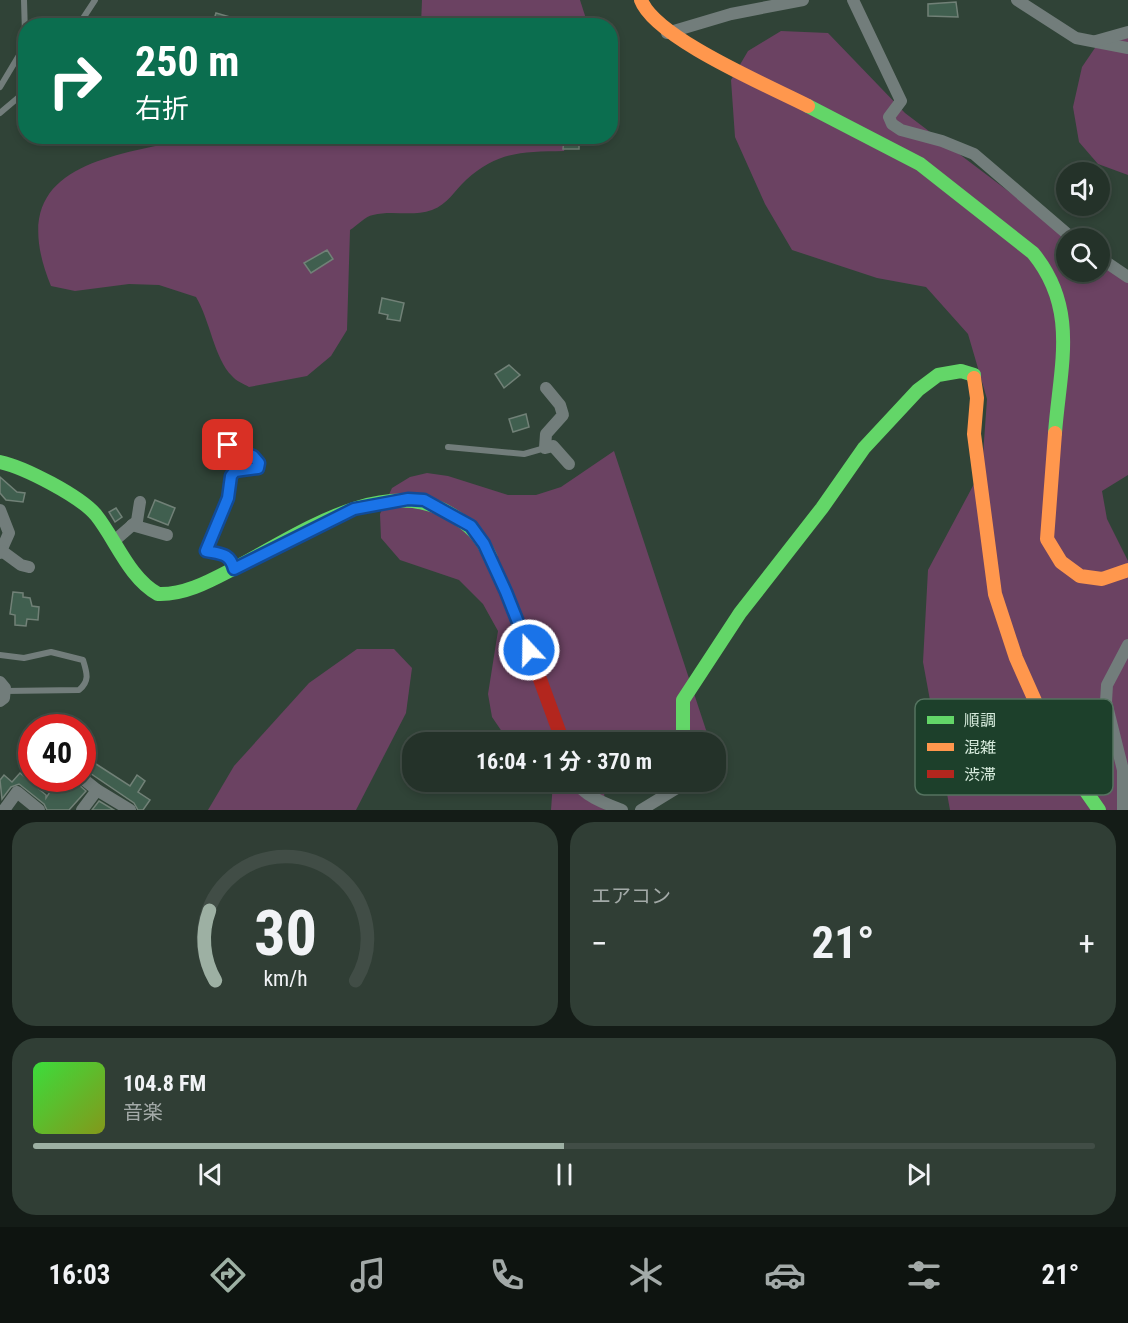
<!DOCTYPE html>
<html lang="ja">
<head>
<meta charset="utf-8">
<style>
  :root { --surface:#243229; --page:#303e35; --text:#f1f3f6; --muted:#a3aaa8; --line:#414d46; --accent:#9db0a3 }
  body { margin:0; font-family:"Roboto Condensed","Noto Sans JP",sans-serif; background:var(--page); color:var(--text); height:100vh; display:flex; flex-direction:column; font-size:22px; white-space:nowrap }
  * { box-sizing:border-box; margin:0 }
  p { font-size:20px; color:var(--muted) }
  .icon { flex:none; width:33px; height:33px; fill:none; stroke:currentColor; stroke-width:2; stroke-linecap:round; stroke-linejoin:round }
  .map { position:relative; height:810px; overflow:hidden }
  .sheet { display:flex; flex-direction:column; gap:12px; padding:12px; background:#141c17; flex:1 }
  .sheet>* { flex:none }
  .hud { position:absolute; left:18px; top:18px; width:600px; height:126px; border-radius:24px; box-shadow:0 3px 9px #0003,0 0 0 2px var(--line); background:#0b6e4f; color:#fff; overflow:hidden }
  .buttons { position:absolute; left:1056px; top:162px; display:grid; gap:12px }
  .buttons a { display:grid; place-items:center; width:54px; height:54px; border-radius:50%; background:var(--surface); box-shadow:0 3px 9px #0003,0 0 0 2px var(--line); font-size:30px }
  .speed { position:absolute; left:18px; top:714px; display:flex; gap:12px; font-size:30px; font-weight:700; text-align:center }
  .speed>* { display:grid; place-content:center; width:78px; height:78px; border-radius:50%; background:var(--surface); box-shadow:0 3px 9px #0003,0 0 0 2px var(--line); line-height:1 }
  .speed .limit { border:9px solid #d22; background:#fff; color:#111 }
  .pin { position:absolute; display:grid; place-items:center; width:51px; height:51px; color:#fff; margin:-26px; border-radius:12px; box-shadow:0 3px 9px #0006 }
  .me { position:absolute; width:66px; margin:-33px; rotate:339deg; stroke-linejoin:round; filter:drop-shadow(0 0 4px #0008) }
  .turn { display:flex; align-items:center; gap:21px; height:126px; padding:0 18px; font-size:27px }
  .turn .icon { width:78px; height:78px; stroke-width:2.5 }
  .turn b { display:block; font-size:42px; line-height:51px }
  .big { font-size:45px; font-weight:700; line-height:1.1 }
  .sheet .tile { flex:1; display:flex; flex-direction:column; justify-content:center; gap:9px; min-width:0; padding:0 21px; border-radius:24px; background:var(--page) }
  .sheet .dial { align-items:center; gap:0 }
  .dial svg { height:156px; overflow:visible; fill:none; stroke:var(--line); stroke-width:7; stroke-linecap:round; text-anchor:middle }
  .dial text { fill:var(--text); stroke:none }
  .song { display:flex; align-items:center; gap:18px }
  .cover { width:72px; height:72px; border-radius:9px; background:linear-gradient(135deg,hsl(120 70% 55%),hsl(70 70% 35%)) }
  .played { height:6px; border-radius:3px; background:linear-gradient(90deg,var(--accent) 50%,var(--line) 50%) }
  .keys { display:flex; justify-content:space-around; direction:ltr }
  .heat { display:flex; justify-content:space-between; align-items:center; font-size:33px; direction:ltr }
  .sheet .tiles { flex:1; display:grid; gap:12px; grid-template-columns:1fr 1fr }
  .tile:last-child { grid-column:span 2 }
  .trip { position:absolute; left:402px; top:732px; width:324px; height:60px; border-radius:24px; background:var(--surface); box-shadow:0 3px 9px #0003,0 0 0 2px var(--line); font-weight:700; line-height:60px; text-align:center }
  .tab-bar { display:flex; height:96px; justify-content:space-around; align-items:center; background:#0e1410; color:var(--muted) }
  .tab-bar .icon { width:42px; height:42px }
  .tab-bar .active { color:var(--accent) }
  .tab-bar b { font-size:27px; color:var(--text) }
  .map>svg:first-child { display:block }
  .green { fill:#6b4262 }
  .building { fill:#405f4f; stroke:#718177; stroke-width:1.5 }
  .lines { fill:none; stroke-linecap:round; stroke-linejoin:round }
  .lane { stroke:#727d7b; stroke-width:6 }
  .street { stroke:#727d7b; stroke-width:12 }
  .fast { stroke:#63d668; stroke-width:14 }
  .slow { stroke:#ff974d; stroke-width:14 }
  .jam { stroke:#b3261e; stroke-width:14 }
  .route-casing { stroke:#114b97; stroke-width:15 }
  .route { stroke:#1a73e8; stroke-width:10 }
  .key { fill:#1d402b; stroke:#557360; stroke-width:1.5 }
  .key-label { font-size:16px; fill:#d7ebdd }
</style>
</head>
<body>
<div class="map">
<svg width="1128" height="810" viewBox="0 0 1128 810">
  <rect width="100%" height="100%" fill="#304337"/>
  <g class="green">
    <path d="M422 0H580L588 25H421Z"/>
    <path d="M781 31 828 33 905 113 1070 238H1066V272H1100V258L1128 276V475L1102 491 1107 519 1128 561V810H950L923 662 928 570 982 469 987 399 968 334 926 287 877 278 792 250 765 204 735 137 731 80 748 51Z"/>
    <path d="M1128 35V175L1098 164 1079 142 1073 107 1082 67 1099 42Z"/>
    <path d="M197 137H568L564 151C522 152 498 151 466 180 454 191 448 204 432 210 412 217 392 210 373 215 365 216 357 226 350 230L347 330 331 356 307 376 249 387C244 384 236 381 232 376 214 358 210 320 196 297L159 285 129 284 75 291 51 286C0 162 113 157 197 137Z"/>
    <path d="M614 451 708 736 675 742H509L492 717 488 694 498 631 483 604 459 580 400 560 381 538 380 514 392 488 410 477 427 473 448 476 508 495H536L561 487Z"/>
    <path d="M357 649H394L412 668 406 713 356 810H208L234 766 309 683Z"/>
    <path d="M553 782H611L604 790 605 810H551Z"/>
  </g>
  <g class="building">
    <path d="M956 2 958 17 928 16V4Z"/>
    <path d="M216 13 230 17 227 26H212Z"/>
    <path d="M564 140H579V149H563Z"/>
    <path d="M327 250 333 259 311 273 304 263Z"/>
    <path d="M382 298 404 303 400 321 387 319 388 315 379 313Z"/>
    <path d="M509 365 520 375 504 388 495 374Z"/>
    <path d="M526 414 529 427 513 432 509 419Z"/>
    <path d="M0 477 17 492 25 493 23 502 6 500 0 493Z"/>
    <path d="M155 500 175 508 168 525 148 517Z"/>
    <path d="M116 508 122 517 115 522 109 512Z"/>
    <path d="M13 592 23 593V597L30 598 32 606 39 607 38 620 27 619 26 626 15 625V615L10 614Z"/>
    <path d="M96 764 130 786 137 775 145 781 138 792 150 800 143 810H138L134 803 87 771Z"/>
    <path d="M20 773 46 795V798L59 778H71L86 791 69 810H47L44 804 19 784 11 787 2 799 0 780 4 775 12 782Z"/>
    <path d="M99 801 114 810H92Z"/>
  </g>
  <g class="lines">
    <g class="lane">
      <path d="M78 26 95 0"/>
      <path d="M0 87 21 52 25 34 24 0"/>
      <path d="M0 113 26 91"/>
      <path d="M228 445 253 457 259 463 258 468 235 471C229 479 231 488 228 498 222 516 211 532 206 551 217 553 230 553 233 565"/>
      <path d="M448 447 524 454 545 448"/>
      <path d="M0 655 24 658 51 652 83 660C87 673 90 681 79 690L5 691"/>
    </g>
    <g class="street">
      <path d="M853 0 901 101 889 117 892 124 901 130 942 141 974 154 1072 238"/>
      <path d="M1017 0 1076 38 1128 48"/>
      <path d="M667 33 731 14 803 0"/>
      <path d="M1096 41 1128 32"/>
      <path d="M1100 258 1128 277"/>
      <path d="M546 388 560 405 563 415 546 434 545 448 553 446 569 464"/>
      <path d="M0 510 9 533 0 553"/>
      <path d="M132 525 167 535"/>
      <path d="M114 541 137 521 140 502"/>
      <path d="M2 551 21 565 29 567"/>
      <path d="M0 682 5 688 4 698 0 701"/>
      <path d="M82 762 89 760"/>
      <path d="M577 782C581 795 609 805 622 810"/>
      <path d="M97 790 130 810"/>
      <path d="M4 810 17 792 39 810"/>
      <path d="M82 810 97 790 82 778"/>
      <path d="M641 810 682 785V782"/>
      <path d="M1123 810V770L1106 702 1107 685 1128 645"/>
    </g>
    <g class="fast">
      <path d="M808 106 920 164 1033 253C1079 309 1060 366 1055 433"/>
      <path d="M0 462C24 467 80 496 96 515 116 540 129 578 158 594 184 595 208 582 231 570 292 539 381 473 449 513 470 525 481 536 491 558"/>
      <path d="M1040 712 1062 757 1099 810"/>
      <path d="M683 742V700L740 613 822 508 864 448 918 390 938 375 961 371 974 375V378"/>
    </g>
    <g class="slow">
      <path d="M641 0C655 38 769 86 808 106"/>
      <path d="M974 378 977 398 974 434 995 594 1016 658 1040 712"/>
      <path d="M1055 433 1047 539 1061 562 1080 576 1102 579 1128 570"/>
    </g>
    <path class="jam" d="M491 558 523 633 563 742"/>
  </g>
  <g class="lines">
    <g class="route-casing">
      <path id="route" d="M228 445 253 456 259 463 258 468 235 471 231 476 228 498 206 551C221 554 230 553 234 569L354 509 408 499 424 500 471 526 484 544 506 592 529 650"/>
    </g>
    <use href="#route" class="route"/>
  </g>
  <rect x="915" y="699" width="198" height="96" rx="9" class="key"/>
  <rect x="927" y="716" width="27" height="8" fill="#63d668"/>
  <rect x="927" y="743" width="27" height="8" fill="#ff974d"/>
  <rect x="927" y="770" width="27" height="8" fill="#b3261e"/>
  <g class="key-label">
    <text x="964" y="726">順調</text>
    <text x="964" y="753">混雑</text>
    <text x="964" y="780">渋滞</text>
  </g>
</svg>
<div class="buttons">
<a><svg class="icon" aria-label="sound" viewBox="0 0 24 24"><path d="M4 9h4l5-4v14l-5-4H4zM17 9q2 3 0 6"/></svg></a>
<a><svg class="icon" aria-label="search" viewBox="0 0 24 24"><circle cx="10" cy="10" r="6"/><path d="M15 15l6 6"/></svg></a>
</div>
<div class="speed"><div class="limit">40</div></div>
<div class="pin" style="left:228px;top:445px;background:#d93025"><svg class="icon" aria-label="arrive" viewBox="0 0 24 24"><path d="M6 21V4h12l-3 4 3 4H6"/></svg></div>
<svg class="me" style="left:529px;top:650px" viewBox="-20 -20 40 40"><circle r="17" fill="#1a73e8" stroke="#fff" stroke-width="3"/><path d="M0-11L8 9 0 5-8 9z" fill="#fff"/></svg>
<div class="trip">16:04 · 1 分 · 370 m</div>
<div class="hud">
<div class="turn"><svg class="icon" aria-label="right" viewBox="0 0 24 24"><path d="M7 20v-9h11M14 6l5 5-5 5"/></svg><div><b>250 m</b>右折</div></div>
</div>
</div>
<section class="sheet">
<div class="tiles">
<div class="tile dial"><svg viewBox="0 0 100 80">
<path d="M14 69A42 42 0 1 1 86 69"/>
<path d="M14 69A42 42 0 0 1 11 33" stroke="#9db0a3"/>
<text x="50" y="56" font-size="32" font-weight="700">30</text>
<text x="50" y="72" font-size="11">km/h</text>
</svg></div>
<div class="tile"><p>エアコン</p>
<div class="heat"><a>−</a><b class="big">21°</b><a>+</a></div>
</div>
<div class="tile">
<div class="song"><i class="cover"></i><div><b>104.8 FM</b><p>音楽</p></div></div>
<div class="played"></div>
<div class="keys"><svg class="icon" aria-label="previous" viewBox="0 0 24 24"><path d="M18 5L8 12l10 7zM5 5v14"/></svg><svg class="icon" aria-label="pause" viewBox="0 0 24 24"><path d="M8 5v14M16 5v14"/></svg><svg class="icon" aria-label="next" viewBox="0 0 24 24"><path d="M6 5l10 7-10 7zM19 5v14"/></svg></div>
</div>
</div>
</section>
<nav class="tab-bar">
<b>16:03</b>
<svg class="icon active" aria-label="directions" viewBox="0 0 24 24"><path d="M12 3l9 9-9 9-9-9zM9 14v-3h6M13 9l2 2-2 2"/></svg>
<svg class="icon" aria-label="music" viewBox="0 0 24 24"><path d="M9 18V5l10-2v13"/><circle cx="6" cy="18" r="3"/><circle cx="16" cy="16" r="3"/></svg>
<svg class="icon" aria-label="phone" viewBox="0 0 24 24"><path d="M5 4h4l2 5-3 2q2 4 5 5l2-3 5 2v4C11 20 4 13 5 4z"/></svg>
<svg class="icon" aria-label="climate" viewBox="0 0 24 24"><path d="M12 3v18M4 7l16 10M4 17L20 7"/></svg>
<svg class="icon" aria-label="car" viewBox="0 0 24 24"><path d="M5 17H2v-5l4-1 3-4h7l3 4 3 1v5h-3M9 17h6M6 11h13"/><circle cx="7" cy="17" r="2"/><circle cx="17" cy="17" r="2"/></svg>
<svg class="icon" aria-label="filters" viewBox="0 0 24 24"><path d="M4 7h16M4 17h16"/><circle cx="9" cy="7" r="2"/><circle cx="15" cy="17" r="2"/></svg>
<b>21°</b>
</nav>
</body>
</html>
